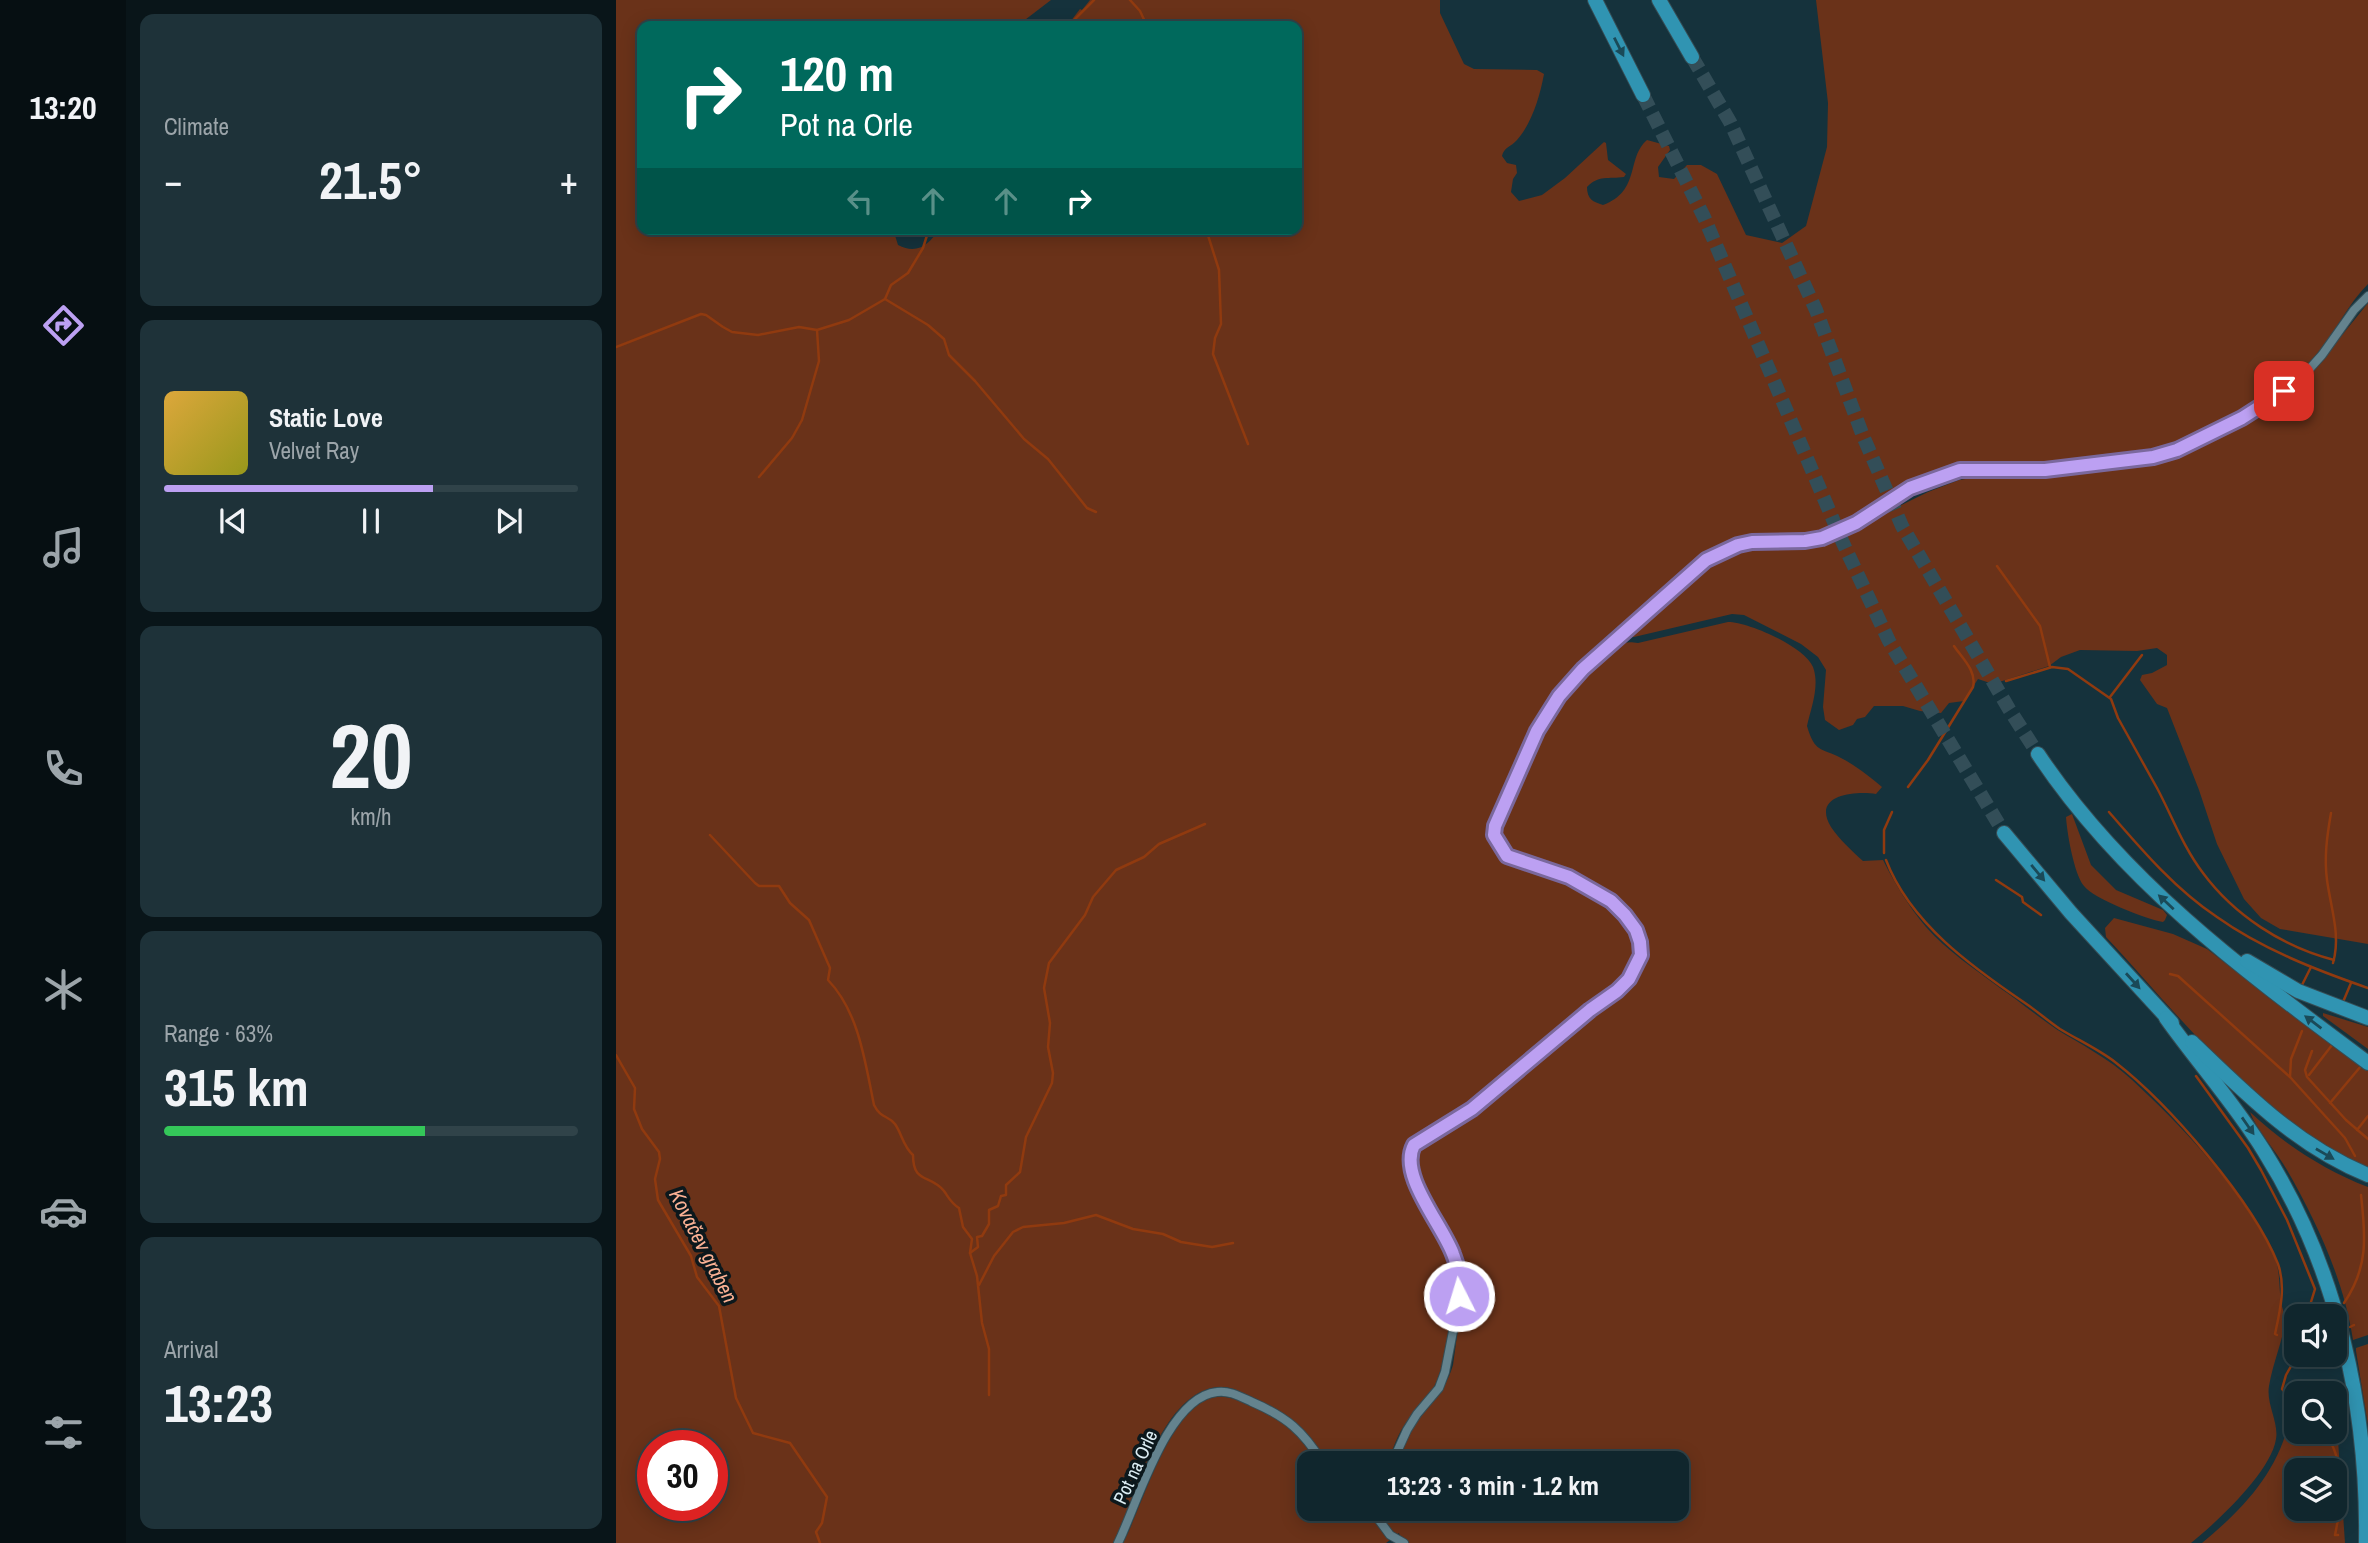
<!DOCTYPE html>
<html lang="en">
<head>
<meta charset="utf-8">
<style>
  :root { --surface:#10262d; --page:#1e3239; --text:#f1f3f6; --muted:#9ca5aa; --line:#304349; --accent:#bca0f2 }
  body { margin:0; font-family:"Archivo Narrow",sans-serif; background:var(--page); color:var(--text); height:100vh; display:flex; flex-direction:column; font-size:26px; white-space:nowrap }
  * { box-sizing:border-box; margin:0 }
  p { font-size:23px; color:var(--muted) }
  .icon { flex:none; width:38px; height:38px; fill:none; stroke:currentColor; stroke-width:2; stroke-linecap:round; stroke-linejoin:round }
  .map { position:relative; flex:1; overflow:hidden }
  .drawer { display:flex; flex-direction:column; gap:14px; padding:14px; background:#091519; width:490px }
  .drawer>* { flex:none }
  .hud { position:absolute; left:21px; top:21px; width:665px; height:214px; border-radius:14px; box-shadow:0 4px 18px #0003,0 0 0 2px var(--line); background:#00695c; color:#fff; overflow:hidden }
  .tools { position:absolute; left:1668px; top:1304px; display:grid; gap:14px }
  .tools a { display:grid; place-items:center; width:63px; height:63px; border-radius:14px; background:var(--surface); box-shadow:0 4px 18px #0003,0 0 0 2px var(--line); font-size:35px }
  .speed { position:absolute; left:21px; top:1430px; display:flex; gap:14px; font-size:35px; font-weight:700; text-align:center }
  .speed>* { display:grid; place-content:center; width:91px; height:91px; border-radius:50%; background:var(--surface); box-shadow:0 4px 18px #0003,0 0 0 2px var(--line); line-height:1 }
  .speed .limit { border:10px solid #d22; background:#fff; color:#111 }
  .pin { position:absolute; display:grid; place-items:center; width:60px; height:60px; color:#fff; margin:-30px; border-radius:14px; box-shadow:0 4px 10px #0006 }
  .me { position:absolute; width:77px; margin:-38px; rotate:355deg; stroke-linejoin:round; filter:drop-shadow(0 0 5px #0008) }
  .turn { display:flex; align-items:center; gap:24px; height:147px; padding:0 28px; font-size:32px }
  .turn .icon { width:91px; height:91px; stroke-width:2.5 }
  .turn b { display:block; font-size:49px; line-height:60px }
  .lanes { display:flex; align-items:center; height:66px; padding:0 28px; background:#0003; justify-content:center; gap:35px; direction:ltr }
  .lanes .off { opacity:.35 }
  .big { font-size:52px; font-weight:700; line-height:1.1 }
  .drawer .tile { flex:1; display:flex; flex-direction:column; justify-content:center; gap:10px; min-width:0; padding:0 24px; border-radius:14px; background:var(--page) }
  .drawer .dial { align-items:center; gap:0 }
  .dial b { font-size:91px; line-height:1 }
  .song { display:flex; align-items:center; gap:21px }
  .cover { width:84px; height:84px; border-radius:10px; background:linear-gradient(135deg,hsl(40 70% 55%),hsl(60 70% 35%)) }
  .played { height:7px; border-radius:4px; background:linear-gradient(90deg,var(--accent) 65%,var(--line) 65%) }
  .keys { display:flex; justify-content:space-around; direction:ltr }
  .heat { display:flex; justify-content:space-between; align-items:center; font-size:38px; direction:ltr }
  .charge { height:10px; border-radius:5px; background:linear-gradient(90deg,#34c759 63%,var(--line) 0) }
  .trip { position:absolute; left:681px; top:1451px; width:392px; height:70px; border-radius:14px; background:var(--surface); box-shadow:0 4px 18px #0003,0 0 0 2px var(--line); font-weight:700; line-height:70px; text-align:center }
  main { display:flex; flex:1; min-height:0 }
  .tabs { display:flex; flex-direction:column; width:126px; justify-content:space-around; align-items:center; background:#060f12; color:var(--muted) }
  .tabs .icon { width:49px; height:49px }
  .tabs .active { color:var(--accent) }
  .tabs b { font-size:32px; color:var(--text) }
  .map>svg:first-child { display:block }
  .green { fill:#6a3219; fill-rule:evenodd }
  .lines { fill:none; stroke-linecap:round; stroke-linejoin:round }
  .stream { stroke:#903a0f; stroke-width:2.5 }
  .highway-tunnel { stroke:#334e58; stroke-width:14; stroke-dasharray:14 7; stroke-linecap:butt }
  .street-casing { stroke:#354d55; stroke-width:10 }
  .highway-casing { stroke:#354d55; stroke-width:16 }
  .street { stroke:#64838e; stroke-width:8 }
  .highway { stroke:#3094b2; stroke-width:14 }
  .oneway { fill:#1a4a58 }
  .route-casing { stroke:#7a689d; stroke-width:18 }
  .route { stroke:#bca0f2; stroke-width:12 }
  .labels { text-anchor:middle; stroke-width:7; stroke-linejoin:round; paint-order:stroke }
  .street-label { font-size:19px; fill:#ddeef4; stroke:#0c181c }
  .water-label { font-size:21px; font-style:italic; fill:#fab194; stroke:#0c181c }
</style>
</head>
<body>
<main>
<nav class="tabs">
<b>13:20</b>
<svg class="icon active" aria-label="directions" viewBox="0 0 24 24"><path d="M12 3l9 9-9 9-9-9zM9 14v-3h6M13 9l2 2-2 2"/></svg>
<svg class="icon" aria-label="music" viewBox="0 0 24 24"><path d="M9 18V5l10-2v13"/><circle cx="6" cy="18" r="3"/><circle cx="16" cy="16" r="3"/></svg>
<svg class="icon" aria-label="phone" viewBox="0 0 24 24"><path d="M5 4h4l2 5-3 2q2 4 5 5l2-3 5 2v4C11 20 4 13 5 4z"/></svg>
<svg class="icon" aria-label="climate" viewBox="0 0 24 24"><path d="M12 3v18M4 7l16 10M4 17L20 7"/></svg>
<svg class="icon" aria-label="car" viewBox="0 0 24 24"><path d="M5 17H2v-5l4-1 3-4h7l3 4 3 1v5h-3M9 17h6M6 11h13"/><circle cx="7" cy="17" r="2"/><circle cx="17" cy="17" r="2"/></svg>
<svg class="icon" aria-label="filters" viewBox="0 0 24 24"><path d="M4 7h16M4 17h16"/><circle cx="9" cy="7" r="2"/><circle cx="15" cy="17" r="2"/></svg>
</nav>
<section class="drawer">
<div class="tile"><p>Climate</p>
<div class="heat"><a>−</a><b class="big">21.5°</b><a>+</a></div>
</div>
<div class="tile">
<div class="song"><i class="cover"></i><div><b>Static Love</b><p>Velvet Ray</p></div></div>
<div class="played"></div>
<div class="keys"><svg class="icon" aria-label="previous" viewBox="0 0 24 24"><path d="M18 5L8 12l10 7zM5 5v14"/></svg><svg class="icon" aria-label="pause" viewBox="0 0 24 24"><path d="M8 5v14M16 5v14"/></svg><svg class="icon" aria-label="next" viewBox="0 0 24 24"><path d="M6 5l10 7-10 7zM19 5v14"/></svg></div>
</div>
<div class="tile dial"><b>20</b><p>km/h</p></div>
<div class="tile"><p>Range · 63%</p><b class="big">315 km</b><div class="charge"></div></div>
<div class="tile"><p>Arrival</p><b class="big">13:23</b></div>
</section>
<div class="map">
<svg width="1752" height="1543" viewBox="0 0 1752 1543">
  <rect width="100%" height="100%" fill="#15323c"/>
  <g class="green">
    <path d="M0 0H435L401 26H26V229H277L282 245C301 255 313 245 323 229H681V26H451L464 9 466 10 474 0H824V13L848 64 858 69 921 70 928 74C924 96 916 123 901 140 895 147 888 147 886 156L891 163 900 165 901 173 897 179 895 192 903 201 926 195 949 178 988 142 990 143 992 160 1010 174 1008 177C993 179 982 175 971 187 971 199 977 202 987 205 1025 191 1010 158 1031 140L1053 146 1054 150 1042 167 1043 177 1058 179 1071 165H1085L1101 174 1130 235 1166 243 1190 226 1211 147 1212 103 1200 0H1752V284C1732 304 1721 329 1704 350 1682 379 1651 399 1619 417L1616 416 1590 430 1548 447 1436 461 1435 465C1391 466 1348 465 1307 484 1264 504 1226 536 1177 537L1176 546 1208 543 1312 492 1343 480 1382 474 1426 478 1495 470 1541 461 1591 442 1662 403 1693 376 1752 303V944L1664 929 1645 918 1628 899 1601 844 1583 790 1551 708 1541 704 1524 680 1526 675 1536 673 1551 665V655L1541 648 1521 651 1464 650 1445 657 1433 666 1377 684 1362 679 1348 701 1333 703 1325 713 1304 711 1287 706H1258L1249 717 1241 719 1237 725 1223 730 1209 720 1207 707 1210 670 1202 657 1185 644 1128 615 1116 614 1018 637 1012 636 1032 617 1027 611 1010 626 1001 627 981 645 952 678 918 726 883 804 874 833 879 849 891 861 957 882 984 899 1003 915 1019 935 1021 954 1013 971 1001 985C970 1010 939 1033 909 1058 889 1075 870 1094 848 1109 838 1116 794 1140 791 1146 777 1173 838 1249 841 1283 843 1305 827 1373 816 1391 810 1402 799 1410 792 1420 782 1433 777 1448 772 1463H711C687 1427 676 1415 636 1397 626 1393 617 1387 606 1387 547 1386 518 1500 499 1543H0ZM37 1446H96V1505H37Z"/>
    <path d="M1112 622C1132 622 1188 646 1197 667 1204 686 1195 708 1191 726 1199 753 1204 747 1225 758 1239 765 1254 777 1266 787L1260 794C1240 791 1195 794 1215 827 1223 839 1236 851 1247 861L1267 860C1279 884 1293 907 1310 927 1331 951 1359 969 1384 988 1403 1001 1421 1016 1440 1029 1466 1045 1492 1058 1515 1079 1567 1127 1628 1191 1658 1256 1667 1276 1660 1298 1670 1317 1667 1341 1657 1362 1653 1386 1650 1404 1663 1422 1660 1439 1655 1472 1600 1523 1575 1543H791L785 1541 783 1533 770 1543H507C527 1506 553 1406 599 1397 610 1395 621 1400 630 1404 670 1420 678 1429 703 1463H693V1508H1060V1463H780C783 1456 785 1448 788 1442 802 1413 827 1399 837 1365L848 1284 845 1269 842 1257 800 1170 798 1156 800 1149 863 1109 1006 991C1016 980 1027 970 1029 955 1034 925 988 888 964 876 937 864 907 866 885 844L883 827 924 731 954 690 971 671 983 659 996 655C1004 643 1008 641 1022 643Z"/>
    <path d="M1456 814 1475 865 1500 890 1547 910 1551 915 1549 920 1547 922C1530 919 1478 899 1468 886 1458 874 1451 833 1450 817Z"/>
    <path d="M1498 918 1557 934 1591 949 1752 1071V1167C1647 1126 1565 1017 1490 937L1489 928Z"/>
    <path d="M1707 1013 1752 1027V1049L1707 1016Z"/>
    <path d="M1634 1112C1668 1144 1708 1170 1752 1187V1335L1737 1340C1728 1281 1701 1222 1671 1170 1661 1152 1640 1129 1634 1112Z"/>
    <path d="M1752 1344V1425L1740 1351V1348Z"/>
    <path d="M1719 1396 1729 1543H1586C1633 1504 1667 1466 1677 1404L1680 1401V1432H1718ZM1680 1470H1718V1508H1680Z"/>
  </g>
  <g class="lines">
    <g class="stream">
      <path d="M514 0 524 11 531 26"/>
      <path d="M452 26 478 0"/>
      <path d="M590 229 603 270 605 324 599 338 597 354 632 444"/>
      <path d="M269 299 312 325 328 339 333 355 359 381 408 439 432 459 471 508 480 512"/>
      <path d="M0 347 85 314 90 315 107 327 116 332 142 335 183 327 201 330 233 320 269 299 275 285 292 273 307 248 313 229"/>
      <path d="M143 477 176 438 186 420 203 361 201 330"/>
      <path d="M1381 566 1424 626 1434 667"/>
      <path d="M1390 681 1436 667 1452 669 1495 699 1502 718C1515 741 1528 765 1541 788 1556 816 1567 847 1587 873 1618 915 1667 947 1718 960"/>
      <path d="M1494 697 1526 655"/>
      <path d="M1292 787 1312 760 1357 687C1361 671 1346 658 1338 646"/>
      <path d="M1493 812C1525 849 1559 889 1601 917 1646 949 1700 970 1752 988"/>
      <path d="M1715 813C1711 836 1708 857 1711 880 1715 909 1725 935 1717 963"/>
      <path d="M94 835 139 883 143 886H163L174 903 193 920 214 968 212 980C243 1012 249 1062 258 1105 265 1119 272 1115 279 1124 286 1134 287 1146 297 1155 297 1184 314 1174 328 1191 333 1198 335 1203 343 1208L347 1227 356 1239 354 1253 361 1276 366 1323 373 1349V1395"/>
      <path d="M1268 853V830L1276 812"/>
      <path d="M1270 860C1294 923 1356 967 1409 1003 1421 1011 1432 1021 1444 1029 1462 1040 1482 1049 1499 1062 1553 1104 1637 1201 1662 1264 1670 1287 1664 1311 1659 1334L1661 1335"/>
      <path d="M1380 880 1406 897 1407 902 1425 915"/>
      <path d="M1554 974 1562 976 1674 1077 1729 1138 1739 1156"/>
      <path d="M1686 985 1695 967"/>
      <path d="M1727 1002 1735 983"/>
      <path d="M1696 1051 1689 1070 1691 1077 1730 1120 1752 1139"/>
      <path d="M0 1055 19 1088 18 1109 26 1129 43 1152 44 1159 39 1179 42 1200 75 1256 81 1277 103 1306 120 1398 137 1433 174 1443 211 1497 206 1523 200 1532 204 1543"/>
      <path d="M1693 1075 1716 1045"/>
      <path d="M1580 1076 1632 1148 1645 1170 1671 1220 1699 1289 1695 1302"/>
      <path d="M1674 1077 1675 1059 1686 1031"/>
      <path d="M1714 1103 1745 1066"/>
      <path d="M1741 1130 1752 1116"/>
      <path d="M354 1253 362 1247 361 1237 366 1236 373 1224V1210L382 1206 385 1196 390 1195V1185L404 1172 410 1137 436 1083 437 1073 432 1047 434 1023 428 988 433 963 469 915 477 897 500 870 528 857 543 844 589 824"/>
      <path d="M363 1285 378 1256 397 1232 407 1227 448 1223 480 1215 517 1229 547 1234 565 1242 596 1247 617 1243"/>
      <path d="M1728 1303C1752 1268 1750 1238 1745 1195"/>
      <path d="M1734 1327 1738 1325"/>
      <path d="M1676 1348 1680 1357"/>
      <path d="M1672 1396 1666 1389 1670 1375 1682 1354"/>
      <path d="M1679 1403 1680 1404"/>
      <path d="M1708 1432C1730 1459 1726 1502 1719 1535H1722"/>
    </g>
    <g class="highway-tunnel">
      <path d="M1076 57 1114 122 1200 310 1247 436 1286 526 1393 709 1422 754"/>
      <path d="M1027 95 1088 217 1227 543 1273 641 1388 833"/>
    </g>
    <g class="street-casing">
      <g id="street">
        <path d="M776 1463 791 1430 801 1414 823 1388 829 1372 841 1311 844 1282 837 1252 797 1175 794 1163V1153L798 1145 856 1109 974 1010 1001 991 1013 979 1021 967 1025 955 1024 942 1020 931 1009 915 995 901 967 884 891 856 878 835 879 826 921 731 943 696 967 669 1073 573 1090 560 1122 545 1136 542 1189 541 1224 531 1294 488 1344 470H1429L1537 457 1561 450 1626 418 1668 391 1688 375 1706 355 1738 310 1752 296"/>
        <path d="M754 1508 774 1535 788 1543"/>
        <path d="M502 1543C521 1505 551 1397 601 1392 613 1390 625 1397 636 1402 671 1417 687 1431 707 1463"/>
      </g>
    </g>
    <g class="highway-casing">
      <g id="highway">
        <path d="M979 0 1027 95"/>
        <path d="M1043 0 1076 57"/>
        <path d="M1422 754C1507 882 1630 972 1752 1063"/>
        <path d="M1388 833 1455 913 1556 1023"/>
        <path d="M1631 961 1682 991 1752 1018"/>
        <path d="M1550 1018C1582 1063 1619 1104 1648 1151 1721 1267 1752 1406 1750 1543"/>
        <path d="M1576 1042C1630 1094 1681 1146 1752 1175"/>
      </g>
    </g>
    <use href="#street" class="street"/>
    <use href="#highway" class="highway"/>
  </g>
  <defs><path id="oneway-solid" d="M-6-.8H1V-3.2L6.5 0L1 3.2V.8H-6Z" transform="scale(1.75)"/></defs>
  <g class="oneway">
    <use href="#oneway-solid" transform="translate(1003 47) rotate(63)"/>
    <use href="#oneway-solid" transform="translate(1422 873) rotate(50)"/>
    <use href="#oneway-solid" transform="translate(1550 902) rotate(-137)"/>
    <use href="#oneway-solid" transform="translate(1517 981) rotate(48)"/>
    <use href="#oneway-solid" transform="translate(1697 1022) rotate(-143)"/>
    <use href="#oneway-solid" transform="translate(1632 1126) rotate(55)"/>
    <use href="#oneway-solid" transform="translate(1709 1154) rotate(30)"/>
  </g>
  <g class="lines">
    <g class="route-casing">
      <path id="route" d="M843 1296C844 1281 843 1268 837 1254 826 1224 782 1175 798 1145L856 1109 974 1010 1001 991 1013 979 1025 955 1024 942 1020 930 1009 915 995 901 953 877 891 856 878 835 879 826 921 731 943 696 967 669 1090 560 1122 545 1136 542 1189 541 1206 538 1240 523 1294 488 1344 470H1429L1537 457 1561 450 1626 418 1668 391"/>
    </g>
    <use href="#route" class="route"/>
  </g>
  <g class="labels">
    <g class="street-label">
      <text transform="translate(519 1467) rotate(-65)" y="7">Pot na Orle</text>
    </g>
    <g class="water-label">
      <text transform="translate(87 1246) rotate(63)" y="7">Kovačev graben</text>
    </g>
  </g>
</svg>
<div class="tools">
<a><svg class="icon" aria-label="sound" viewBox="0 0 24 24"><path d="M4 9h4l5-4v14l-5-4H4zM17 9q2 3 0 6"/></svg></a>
<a><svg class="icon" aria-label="search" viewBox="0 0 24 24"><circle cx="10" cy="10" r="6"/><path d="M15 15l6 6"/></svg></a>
<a><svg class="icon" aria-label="layers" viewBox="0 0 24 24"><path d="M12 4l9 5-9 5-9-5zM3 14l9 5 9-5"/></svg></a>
</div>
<div class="speed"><div class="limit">30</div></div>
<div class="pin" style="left:1668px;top:391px;background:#d93025"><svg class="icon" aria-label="arrive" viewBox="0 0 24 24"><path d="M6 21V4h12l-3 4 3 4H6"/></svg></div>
<svg class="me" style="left:843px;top:1296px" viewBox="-20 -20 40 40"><circle r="17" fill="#bca0f2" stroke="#fff" stroke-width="3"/><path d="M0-11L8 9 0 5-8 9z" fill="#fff"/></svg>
<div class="trip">13:23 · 3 min · 1.2 km</div>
<div class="hud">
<div class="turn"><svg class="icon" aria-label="right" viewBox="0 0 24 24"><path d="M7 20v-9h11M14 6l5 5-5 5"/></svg><div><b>120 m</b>Pot na Orle</div></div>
<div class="lanes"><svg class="icon off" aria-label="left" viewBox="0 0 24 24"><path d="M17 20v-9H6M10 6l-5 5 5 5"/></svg><svg class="icon off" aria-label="ahead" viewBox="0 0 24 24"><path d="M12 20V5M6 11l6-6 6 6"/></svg><svg class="icon off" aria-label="ahead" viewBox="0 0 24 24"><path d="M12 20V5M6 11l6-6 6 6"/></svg><svg class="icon" aria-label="right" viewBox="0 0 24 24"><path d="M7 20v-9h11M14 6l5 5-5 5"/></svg></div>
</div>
</div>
</main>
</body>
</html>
